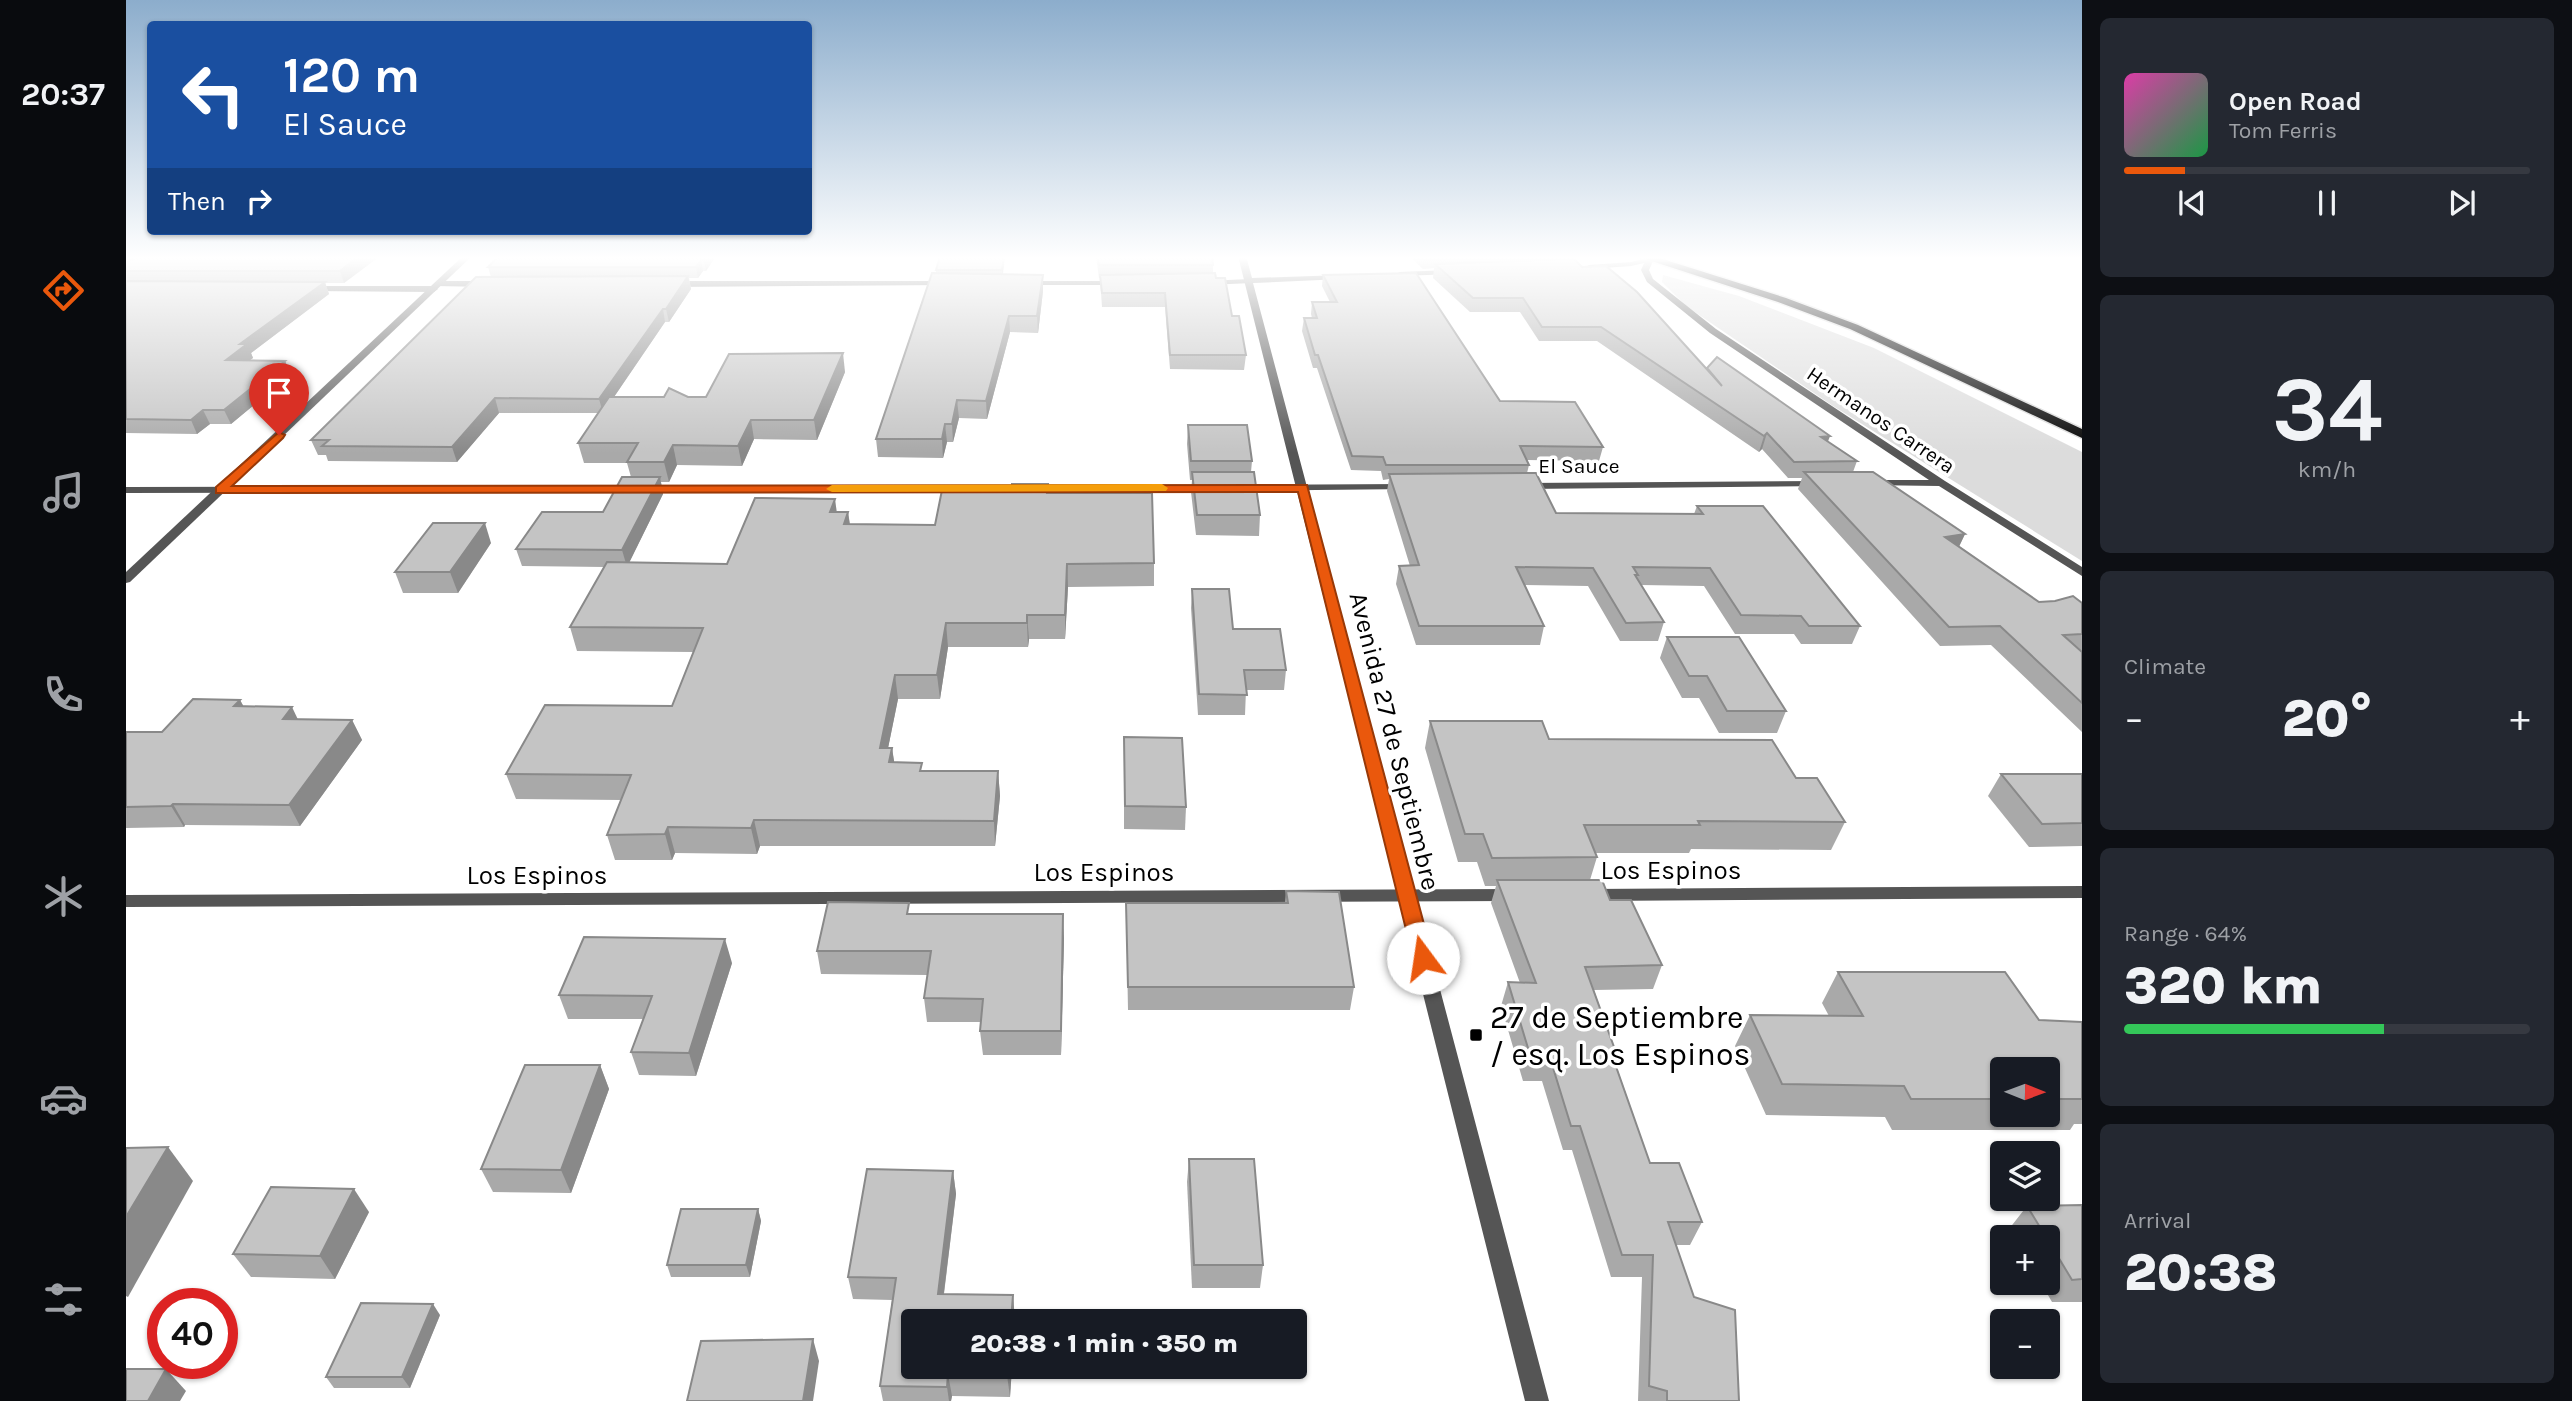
<!DOCTYPE html>
<html lang="en">
<head>
<meta charset="utf-8">
<style>
  :root { --surface:#171b24; --page:#242831; --text:#f1f3f6; --muted:#9ea1a6; --line:#363941; --accent:#ea580c }
  body { margin:0; font-family:Karla,sans-serif; background:var(--page); color:var(--text); height:100vh; display:flex; flex-direction:column; font-size:26px; white-space:nowrap }
  * { box-sizing:border-box; margin:0 }
  p { font-size:23px; color:var(--muted) }
  .icon { flex:none; width:38px; height:38px; fill:none; stroke:currentColor; stroke-width:2; stroke-linecap:round; stroke-linejoin:round }
  .map { position:relative; flex:1; overflow:hidden }
  .panel { display:flex; flex-direction:column; gap:18px; padding:18px; background:#0d0f14; width:490px }
  .panel>* { flex:none }
  .banner { position:absolute; left:21px; top:21px; width:665px; height:214px; border-radius:7px; box-shadow:0 2px 5px #0004; background:#1a4fa0; color:#fff; overflow:hidden }
  .needle { width:46px; rotate:91deg }
  .tools { position:absolute; left:1864px; top:1057px; display:grid; gap:14px }
  .tools a { display:grid; place-items:center; width:70px; height:70px; border-radius:7px; background:var(--surface); box-shadow:0 2px 5px #0004; font-size:35px }
  .speed { position:absolute; left:21px; top:1288px; display:flex; gap:14px; font-size:35px; font-weight:700; text-align:center }
  .speed>* { display:grid; place-content:center; width:91px; height:91px; border-radius:50%; background:var(--surface); box-shadow:0 2px 5px #0004; line-height:1 }
  .speed .limit { border:10px solid #d22; background:#fff; color:#111 }
  .pin { position:absolute; display:grid; place-items:center; width:60px; height:60px; color:#fff; margin:-72px -30px; border-radius:50% 50% 50% 0; rotate:-45deg; box-shadow:0 0 7px #0007 }
  .pin .icon { rotate:45deg }
  .me { position:absolute; width:77px; margin:-38px; rotate:346deg; stroke-linejoin:round; filter:drop-shadow(0 0 5px #0008) }
  .turn { display:flex; align-items:center; gap:24px; height:147px; padding:0 21px; font-size:32px }
  .turn .icon { width:91px; height:91px; stroke-width:2.5 }
  .turn b { display:block; font-size:49px; line-height:60px }
  .then { display:flex; align-items:center; height:66px; padding:0 21px; background:#0003; gap:14px; font-size:26px }
  .big { font-size:52px; font-weight:800; line-height:1.1 }
  .panel .card { flex:1; display:flex; flex-direction:column; justify-content:center; gap:10px; min-width:0; padding:0 24px; border-radius:10px; background:var(--page) }
  .panel .dial { align-items:center; gap:0 }
  .dial b { font-size:91px; line-height:1 }
  .song { display:flex; align-items:center; gap:21px }
  .cover { width:84px; height:84px; border-radius:10px; background:linear-gradient(135deg,hsl(320 70% 55%),hsl(140 70% 35%)) }
  .played { height:7px; border-radius:4px; background:linear-gradient(90deg,var(--accent) 15%,var(--line) 15%) }
  .keys { display:flex; justify-content:space-around; direction:ltr }
  .heat { display:flex; justify-content:space-between; align-items:center; font-size:38px; direction:ltr }
  .charge { height:10px; border-radius:5px; background:linear-gradient(90deg,#34c759 64%,var(--line) 0) }
  .trip { position:absolute; left:775px; top:1309px; width:406px; height:70px; border-radius:7px; background:var(--surface); box-shadow:0 2px 5px #0004; font-weight:800; line-height:70px; text-align:center }
  main { display:flex; flex:1; min-height:0 }
  .tabs { display:flex; flex-direction:column; width:126px; justify-content:space-around; align-items:center; background:#090b0e; color:var(--muted) }
  .tabs .icon { width:49px; height:49px }
  .tabs .on { color:var(--accent) }
  .tabs b { font-size:32px; color:var(--text) }
  .map>svg:first-child { display:block }
  .green { fill:#dcdcdc }
  .lines { fill:none; stroke-linecap:round; stroke-linejoin:round }
  .primary-casing { stroke:#dbdbdb; stroke-width:3 }
  .minor { fill:#555; fill-rule:evenodd }
  .tertiary { fill:#555; fill-rule:evenodd }
  .primary { fill:#000; fill-rule:evenodd }
  .wall { fill:#a9a9a9; fill-rule:evenodd }
  .shaded-wall { fill:#898989 }
  .building { fill:#c4c4c4; stroke:#898989; stroke-width:2 }
  .route { fill:#ea580c; stroke:#983908; stroke-width:2 }
  .slow { fill:#f59e0b }
  .poi-dot { fill:#000; stroke:#fff; stroke-width:2.5 }
  .labels { text-anchor:middle; stroke-width:7; stroke-linejoin:round; paint-order:stroke }
  .far-street-label { font-size:21px; fill:#000; stroke:#fff }
  .street-label { font-size:26px; fill:#000; stroke:#fff }
  .near-poi-label { font-size:32px; fill:#000; stroke:#fff; text-anchor:start }
</style>
</head>
<body>
<main>
<nav class="tabs">
<b>20:37</b>
<svg class="icon on" aria-label="directions" viewBox="0 0 24 24"><path d="M12 3l9 9-9 9-9-9zM9 14v-3h6M13 9l2 2-2 2"/></svg>
<svg class="icon" aria-label="music" viewBox="0 0 24 24"><path d="M9 18V5l10-2v13"/><circle cx="6" cy="18" r="3"/><circle cx="16" cy="16" r="3"/></svg>
<svg class="icon" aria-label="phone" viewBox="0 0 24 24"><path d="M5 4h4l2 5-3 2q2 4 5 5l2-3 5 2v4C11 20 4 13 5 4z"/></svg>
<svg class="icon" aria-label="climate" viewBox="0 0 24 24"><path d="M12 3v18M4 7l16 10M4 17L20 7"/></svg>
<svg class="icon" aria-label="car" viewBox="0 0 24 24"><path d="M5 17H2v-5l4-1 3-4h7l3 4 3 1v5h-3M9 17h6M6 11h13"/><circle cx="7" cy="17" r="2"/><circle cx="17" cy="17" r="2"/></svg>
<svg class="icon" aria-label="filters" viewBox="0 0 24 24"><path d="M4 7h16M4 17h16"/><circle cx="9" cy="7" r="2"/><circle cx="15" cy="17" r="2"/></svg>
</nav>
<div class="map">
<svg width="1956" height="1401" viewBox="0 0 1956 1401">
  <rect width="100%" height="100%" fill="#fff"/>
  <path class="green" d="M1537 275 1613 296 1748 348 1956 452V561L1707 406 1560 306 1536 282Z"/>
  <g class="lines">
    <g class="primary-casing">
      <path id="primary" d="M1510 256H1527L1660 298 1732 325 1956 429V438L1724 329 1652 302Z"/>
    </g>
    <g class="minor">
      <path d="M1521 257 1528 259 1523 270 1527 279 1590 329 1819 481 1956 567V576L1813 486 1740 485V481L1744 480H1803L1584 333 1521 282 1515 270Z"/>
      <path d="M1123 279 1127 281 1126 283 1081 285 1077 283 1081 281Z"/>
      <path d="M313 281H361L365 284 361 287 310 286 309 284Z"/>
      <path d="M819 281H822V285L545 287 541 284 545 281Z"/>
      <path d="M896 281H991L995 283 991 285H899L895 283Z"/>
      <path d="M180 286H308L312 289 308 292 183 291 180 290Z"/>
      <path d="M1693 481 1699 484 1697 486 1398 489 1392 486 1398 483Z"/>
      <path d="M1280 484 1284 485V489L1111 491 1105 488 1111 485Z"/>
      <path d="M1084 485 1090 488 1088 490 0 493V487Z"/>
      <path d="M1956 886V898L1464 901 1458 899 1456 895 1458 891 1464 889Z"/>
      <path d="M1385 889 1391 891 1393 895 1391 899 1385 901 0 907V895Z"/>
    </g>
    <g class="tertiary">
      <path d="M337 256H346L4 582 0 583V572Z"/>
      <path d="M1112 256H1120L1126 278 1216 275 1220 277 1216 279 1127 283 1423 1401H1399Z"/>
      <path d="M1524 257H1527V261L1505 266 1463 269 1459 267 1463 265 1505 262Z"/>
      <path d="M1324 270H1327V274L1274 276 1270 274 1274 272Z"/>
    </g>
    <use href="#primary" class="primary"/>
  </g>
  <g class="wall">
    <path d="M254 256 218 283H199L203 294 125 353 127 358 123 360 159 361 165 374 105 424H84L71 434 0 433V261Z"/>
    <path d="M373 256H590L580 271H577L572 278H563L565 289 543 322H539L488 397H580L719 372 691 440 628 439 616 466 551 465 543 482H535L537 494 503 563 601 564 711 512H722L724 524 809 525 922 493 1028 563V586L942 587 939 639H903L902 647H822L814 699H772L762 748H766L768 762 797 771H872L874 796 869 846H634L631 854 549 853 546 860H489L481 835 495 800 390 799 380 774 546 706 567 652 451 651 444 627 479 567 396 566 390 549 477 512 505 477 501 463H458L452 443 472 413H373L331 462 202 461 200 455H192L185 440 365 277 362 267Z"/>
    <path d="M879 256 877 274 917 275V291L912 333 884 332 861 419 833 418 827 442H821L817 458 752 457 750 439 810 273V270Z"/>
    <path d="M970 256H1086L1087 265V273L1090 278 1106 316 1120 355 1118 370 1044 369 1039 307H976L974 278H973Z"/>
    <path d="M1283 256H1438L1437 259 1456 267 1581 369 1702 442 1731 461 1727 472 1839 534 1833 546 1913 602 1956 603V732L1865 645 1814 646 1672 489 1676 478H1662L1636 449 1633 452 1471 341H1413L1394 312H1344L1307 278 1308 268 1297 269Z"/>
    <path d="M1197 275 1374 401 1477 447 1473 461 1401 460 1403 465 1401 473 1430 513 1568 514 1571 506 1734 626 1726 644H1675L1668 634H1609L1578 586 1515 585 1538 622 1532 641H1494L1462 586 1399 585 1418 626 1414 645H1290L1270 584 1273 566H1284L1261 491 1263 479 1257 480 1255 471 1225 470 1191 368H1187L1176 331 1178 318H1186L1185 314 1186 302H1204L1196 286Z"/>
    <path d="M1062 425 1126 461 1125 472 1134 515 1133 536 1070 535 1065 492 1066 480H1064L1061 444Z"/>
    <path d="M365 543 332 593H277L269 572Z"/>
    <path d="M1066 589 1107 629 1160 670 1158 690H1120L1119 715H1072L1065 608Z"/>
    <path d="M1541 637 1660 711 1651 733H1593L1573 698H1556L1534 658Z"/>
    <path d="M114 700 118 707 172 719 226 720 236 740 174 826 59 825 58 827 0 828V732H36Z"/>
    <path d="M1304 721 1670 778 1719 822 1705 850 1565 849 1563 853H1469L1471 857 1464 880 1484 900 1536 965 1527 989 1468 990 1492 1058 1490 1065 1524 1163 1576 1222 1564 1245H1550L1568 1297 1613 1401H1512L1516 1277H1485L1446 1150H1437L1416 1081H1397L1375 1006 1382 982 1394 983 1365 903 1370 886H1359L1351 862H1332L1299 748Z"/>
    <path d="M998 737 1060 807 1059 830 998 829Z"/>
    <path d="M1875 774H1956V846L1903 847 1862 796Z"/>
    <path d="M1160 891 1228 987 1224 1010H1002L1000 903H1159Z"/>
    <path d="M784 914 938 938 935 1055H857L854 1031 855 1022H801L798 998 802 975 695 974 691 951Z"/>
    <path d="M606 963 570 1076 513 1075 505 1052 517 1019H442L433 995Z"/>
    <path d="M1712 972 1913 1020 1956 1022V1124H1948L1944 1130H1766L1759 1117 1640 1115 1609 1046 1624 1015 1703 1016 1696 1003ZM1876 1069H1922V1115H1876Z"/>
    <path d="M474 1065 483 1089 445 1193 367 1192 355 1169Z"/>
    <path d="M1063 1159 1137 1265 1134 1288H1066L1061 1182Z"/>
    <path d="M827 1171 830 1194 818 1294 887 1295 889 1321H788V1367H886L884 1397 826 1396 825 1401H757L754 1386 766 1300 727 1299 722 1277Z"/>
    <path d="M1956 1205V1302H1926L1915 1283H1922V1237H1888L1883 1229 1901 1206Z"/>
    <path d="M632 1209 635 1221 624 1277H545L541 1265Z"/>
    <path d="M243 1212 209 1279 125 1277 107 1254Z"/>
    <path d="M314 1315 284 1388H208L200 1377Z"/>
  </g>
  <g class="shaded-wall">
    <path d="M233 256H254L218 283 214 271Z"/>
    <path d="M581 256H590L580 271 578 260Z"/>
    <path d="M878 256H879L876 278V270Z"/>
    <path d="M575 260 577 271 572 278 570 267Z"/>
    <path d="M917 275V291L912 333 911 316Z"/>
    <path d="M562 276 565 289 543 322 540 309Z"/>
    <path d="M199 282 203 294 125 353 127 358 106 373 100 360 114 344Z"/>
    <path d="M537 309 539 322 477 413 473 399Z"/>
    <path d="M883 316 884 332 861 419 860 401Z"/>
    <path d="M717 353 719 372 691 440 688 420Z"/>
    <path d="M159 361 165 374 105 424 98 410Z"/>
    <path d="M369 398 373 413 331 462 326 447Z"/>
    <path d="M831 400 833 418 827 442 826 424Z"/>
    <path d="M77 410 84 424 71 434 65 420Z"/>
    <path d="M625 420 628 439 616 466 612 446Z"/>
    <path d="M819 424 821 442 817 458 816 439Z"/>
    <path d="M1641 433 1636 449 1633 452 1638 436Z"/>
    <path d="M1704 436 1698 452 1695 437Z"/>
    <path d="M547 445 551 465 543 482 538 462Z"/>
    <path d="M534 477 537 494 501 567 496 550Z"/>
    <path d="M709 499 712 521 704 512Z"/>
    <path d="M722 512 725 535 718 524Z"/>
    <path d="M359 523 365 543 332 593 324 572Z"/>
    <path d="M1839 534 1831 551 1819 537Z"/>
    <path d="M941 564 942 587 939 639V615Z"/>
    <path d="M901 615 903 639 902 647 901 623Z"/>
    <path d="M820 623 822 647 814 699 811 675Z"/>
    <path d="M769 675 772 699 757 773 754 748Z"/>
    <path d="M114 700 125 721 108 706Z"/>
    <path d="M166 707 176 728 157 719Z"/>
    <path d="M226 720 236 740 174 826 163 805Z"/>
    <path d="M766 748 770 773 763 762Z"/>
    <path d="M872 771 874 796 869 846 868 821Z"/>
    <path d="M47 804 59 825 58 827 45 806Z"/>
    <path d="M628 820 634 846 631 854 625 828Z"/>
    <path d="M542 827 549 853 546 860 539 834Z"/>
    <path d="M937 914 938 938 935 1055V1031Z"/>
    <path d="M599 939 606 963 570 1076 563 1053Z"/>
    <path d="M474 1065 483 1089 445 1193 435 1170Z"/>
    <path d="M42 1147 67 1181 2 1297 0 1296V1217Z"/>
    <path d="M827 1171 830 1194 815 1316 812 1294Z"/>
    <path d="M228 1189 243 1212 209 1279 194 1256Z"/>
    <path d="M632 1209 635 1221 624 1277 620 1265Z"/>
    <path d="M887 1295 889 1321H885Z"/>
    <path d="M307 1304 314 1315 284 1388 276 1377Z"/>
    <path d="M687 1339 693 1361 687 1401H677Z"/>
    <path d="M882 1367H886L884 1397 881 1375Z"/>
    <path d="M40 1369 60 1391 54 1401H22Z"/>
    <path d="M822 1374 826 1396 825 1401H823L821 1387Z"/>
  </g>
  <g class="building">
    <path d="M13 256H233L214 271H0V261L6 260Z"/>
    <path d="M373 256H581L578 260H575L570 267H362Z"/>
    <path d="M814 256H878L876 270H810Z"/>
    <path d="M971 256H1086L1087 265H973Z"/>
    <path d="M1293 256H1403L1298 260Z"/>
    <path d="M1448 259 1456 267 1480 266 1511 292 1596 386 1581 368 1591 357 1704 436 1695 437 1731 461 1668 462 1641 433 1638 436 1475 327H1416L1397 298H1347L1309 264Z"/>
    <path d="M806 273 917 275 911 316H883L860 401 831 400 826 424H819L816 439H750Z"/>
    <path d="M1089 273 1090 278H1099L1106 316H1113L1120 355H1044L1039 293H976L974 275Z"/>
    <path d="M1290 273 1374 401 1449 402 1477 447 1394 446 1403 465H1260L1257 457 1226 456 1192 355H1189L1178 318H1191L1186 302H1211L1197 275Z"/>
    <path d="M562 276 540 309H537L473 399 369 398 326 447 196 446 203 440H185L350 277Z"/>
    <path d="M0 281 199 282 114 344H121L100 360 159 361 98 410H77L65 420 0 419Z"/>
    <path d="M717 353 688 420H625L612 446 547 445 538 462H501L512 443H452L483 397H538L543 388 562 397H580L603 354Z"/>
    <path d="M1062 425H1121L1126 461H1065Z"/>
    <path d="M1066 472H1128L1134 515H1071Z"/>
    <path d="M1678 472H1747L1839 534 1819 537 1913 602 1929 601 1947 596 1956 603V634L1937 635 1956 652V703L1874 626 1823 627Z"/>
    <path d="M1410 473 1430 513 1577 514 1571 506H1637L1734 626H1683L1675 616 1615 615 1584 568 1507 567 1512 575H1509L1538 622 1500 623 1467 568 1390 567 1418 626H1293L1273 566 1293 565 1263 474Z"/>
    <path d="M496 477H534L496 550 390 549 416 512H477Z"/>
    <path d="M886 484H922L921 493H1026L1028 563 941 564 939 615H901V623H820L811 675H769L754 748H766L763 762 796 763 794 771H872L868 821 628 820 625 828 542 827 539 834 481 835 505 775 380 774 419 705 546 706 577 628 444 627 481 562 601 564 629 498 709 499 704 512H722L718 524 809 525 816 490H875L876 486H886Z"/>
    <path d="M307 523H359L324 572H269Z"/>
    <path d="M1066 589H1103L1107 629H1154L1160 670H1118L1121 695 1073 694Z"/>
    <path d="M1541 637H1613L1660 711H1601L1581 676H1563Z"/>
    <path d="M67 699 114 700 108 706 166 707 157 719 226 720 163 805 47 804 45 806 0 807V732H36Z"/>
    <path d="M1304 721H1416L1423 739 1646 740 1670 778H1691L1719 822 1572 821 1574 825H1458L1471 857 1366 858 1357 834H1339Z"/>
    <path d="M998 737 1056 738 1060 807 999 806Z"/>
    <path d="M1875 774H1956V823L1916 824Z"/>
    <path d="M1371 880H1476L1484 900H1505L1536 965 1459 967 1492 1058H1487L1524 1163H1553L1576 1222H1542L1568 1297 1609 1310 1613 1401H1541V1391L1523 1386 1527 1255H1496L1454 1126H1445L1424 1058H1405L1382 982 1410 983Z"/>
    <path d="M1160 891 1213 892 1228 987H1002L1000 903H1162Z"/>
    <path d="M702 902 783 903 781 914H937L935 1031H854L857 999 798 998 805 951H691Z"/>
    <path d="M458 937 599 939 563 1053 505 1052 526 996 433 995Z"/>
    <path d="M1712 972H1879L1913 1020 1956 1022V1099H1922V1069H1876V1099H1785L1778 1086 1656 1084 1624 1015 1737 1016Z"/>
    <path d="M399 1065H474L435 1170 355 1169Z"/>
    <path d="M42 1147 0 1217V1148Z"/>
    <path d="M1063 1159H1128L1137 1265H1068Z"/>
    <path d="M741 1169 827 1171 812 1294 887 1295 885 1321H788V1367H882L881 1375 822 1374 821 1387 754 1386 770 1278 722 1277Z"/>
    <path d="M145 1187 228 1189 194 1256 107 1254Z"/>
    <path d="M1956 1205V1279L1946 1280 1922 1240V1237H1920L1901 1206Z"/>
    <path d="M555 1209H632L620 1265H541Z"/>
    <path d="M235 1303 307 1304 276 1377H200Z"/>
    <path d="M687 1339 677 1401H561L575 1341Z"/>
    <path d="M0 1369H40L22 1401H0Z"/>
  </g>
  <linearGradient id="sky" x2="0" y2="1"><stop stop-color="#8cadcc"/><stop offset="0.57" stop-color="#fff"/><stop offset="1" stop-color="#fff" stop-opacity="0"/></linearGradient>
  <rect width="1956" height="453" fill="url(#sky)"/>
  <path class="route" d="M153 432 159 435 157 438 106 486 1181 485 1307 958 1304 964 1297 966 1290 964 1287 958 1172 492 90 493V487Z"/>
  <path class="slow" d="M1036 484 1042 488 1040 491 706 492 700 489 706 485Z"/>
  <rect class="poi-dot" x="1343" y="1028" width="14" height="14" rx="3.5"/>
  <g class="labels">
    <g class="far-street-label">
      <text transform="translate(1755 420) rotate(34)" y="7">Hermanos Carrera</text>
      <text x="1453" y="473">El Sauce</text>
    </g>
    <g class="street-label">
      <text transform="translate(1269 741) rotate(76)" y="9">Avenida 27 de Septiembre</text>
      <text x="1545" y="879">Los Espinos</text>
      <text x="978" y="881">Los Espinos</text>
      <text x="411" y="884">Los Espinos</text>
    </g>
    <g class="near-poi-label">
      <text x="1364" y="1028">27 de Septiembre<tspan x="1364" dy="37">/ esq. Los Espinos</tspan></text>
    </g>
  </g>
</svg>
<div class="tools">
<a><svg class="needle" viewBox="-14 -14 28 28"><path d="M0-13l5 13h-10z" fill="#e53935"/><path d="M0 13l5-13h-10z" fill="#9ea1a6"/></svg></a>
<a><svg class="icon" aria-label="layers" viewBox="0 0 24 24"><path d="M12 4l9 5-9 5-9-5zM3 14l9 5 9-5"/></svg></a>
<a>+</a>
<a>−</a>
</div>
<div class="speed"><div class="limit">40</div></div>
<div class="pin" style="left:153px;top:435px;background:#d93025"><svg class="icon" aria-label="arrive" viewBox="0 0 24 24"><path d="M6 21V4h12l-3 4 3 4H6"/></svg></div>
<svg class="me" style="left:1297px;top:958px" viewBox="-20 -20 40 40"><circle r="19" fill="#fff"/><path d="M0-13L10 11 0 6-10 11z" fill="#ea580c"/></svg>
<div class="trip">20:38 · 1 min · 350 m</div>
<div class="banner">
<div class="turn"><svg class="icon" aria-label="left" viewBox="0 0 24 24"><path d="M17 20v-9H6M10 6l-5 5 5 5"/></svg><div><b>120 m</b>El Sauce</div></div>
<div class="then">Then<svg class="icon" aria-label="right" viewBox="0 0 24 24"><path d="M7 20v-9h11M14 6l5 5-5 5"/></svg></div>
</div>
</div>
<section class="panel">
<div class="card">
<div class="song"><i class="cover"></i><div><b>Open Road</b><p>Tom Ferris</p></div></div>
<div class="played"></div>
<div class="keys"><svg class="icon" aria-label="previous" viewBox="0 0 24 24"><path d="M18 5L8 12l10 7zM5 5v14"/></svg><svg class="icon" aria-label="pause" viewBox="0 0 24 24"><path d="M8 5v14M16 5v14"/></svg><svg class="icon" aria-label="next" viewBox="0 0 24 24"><path d="M6 5l10 7-10 7zM19 5v14"/></svg></div>
</div>
<div class="card dial"><b>34</b><p>km/h</p></div>
<div class="card"><p>Climate</p>
<div class="heat"><a>−</a><b class="big">20°</b><a>+</a></div>
</div>
<div class="card"><p>Range · 64%</p><b class="big">320 km</b><div class="charge"></div></div>
<div class="card"><p>Arrival</p><b class="big">20:38</b></div>
</section>
</main>
</body>
</html>
